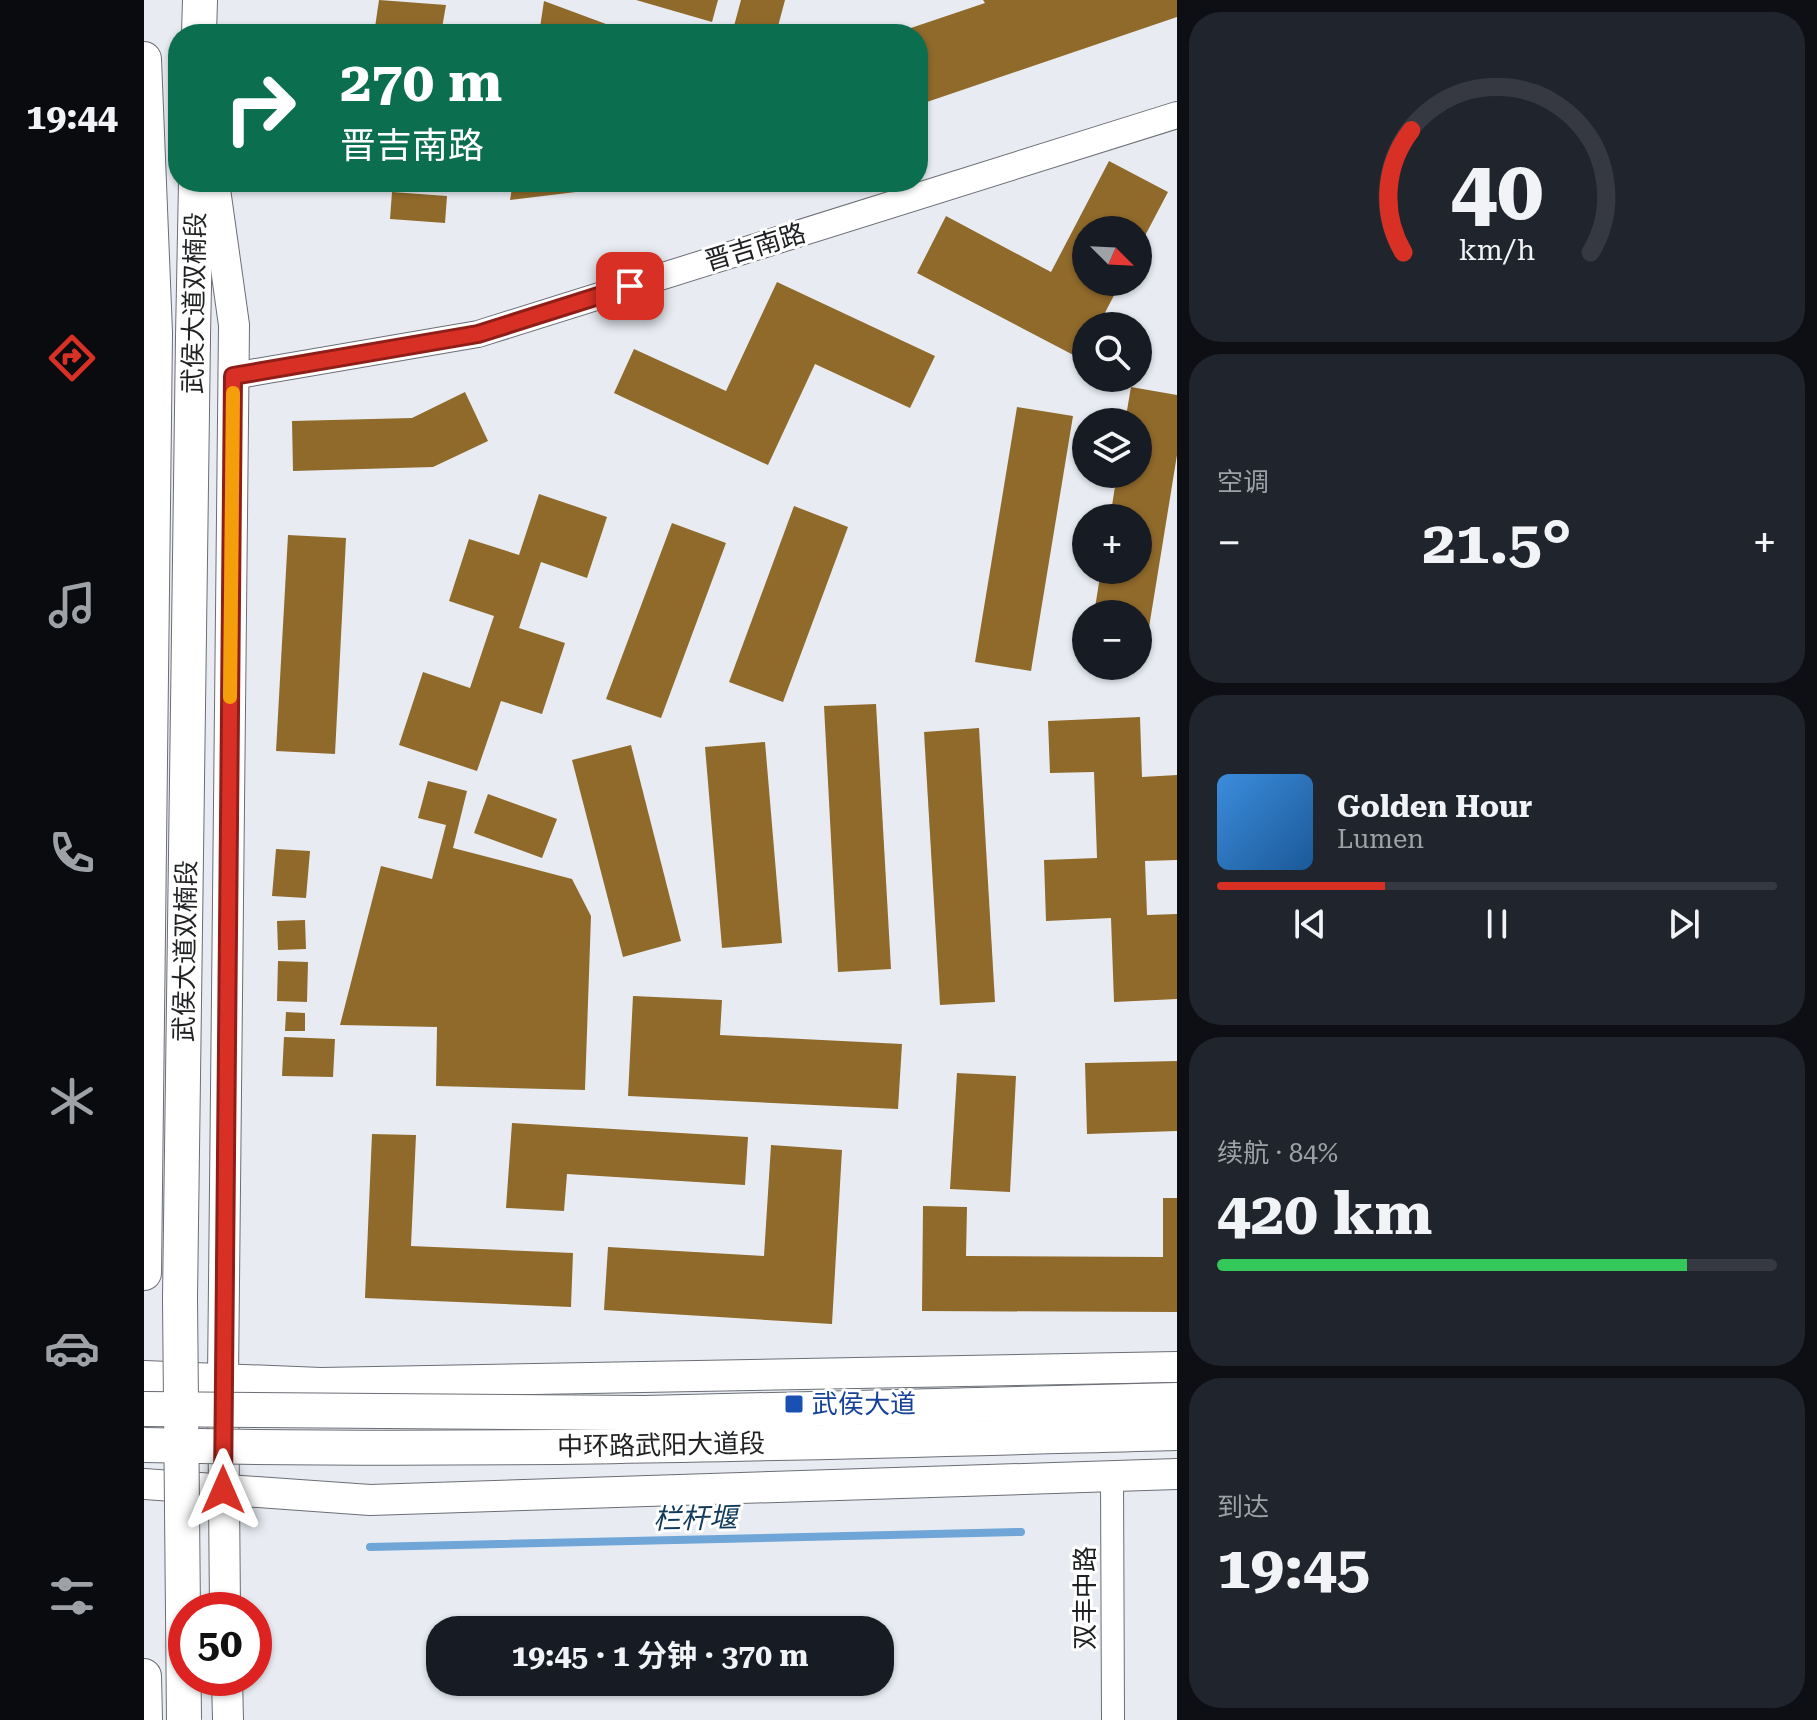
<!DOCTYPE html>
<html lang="zh">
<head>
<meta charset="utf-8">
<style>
  :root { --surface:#171b24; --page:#20242c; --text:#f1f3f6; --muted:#9ea1a6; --line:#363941; --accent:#d93025 }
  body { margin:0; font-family:"Roboto Serif","Noto Sans SC",serif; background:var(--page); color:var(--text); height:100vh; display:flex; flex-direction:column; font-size:30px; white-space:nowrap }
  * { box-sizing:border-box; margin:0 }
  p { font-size:26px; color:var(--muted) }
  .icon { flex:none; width:44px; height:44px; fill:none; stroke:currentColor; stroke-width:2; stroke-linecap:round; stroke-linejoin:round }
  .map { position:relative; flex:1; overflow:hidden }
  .details { display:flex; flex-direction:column; gap:12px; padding:12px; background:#0d0f14; width:640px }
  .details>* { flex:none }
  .hud { position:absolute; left:24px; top:24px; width:760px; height:168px; border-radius:32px; box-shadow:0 2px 6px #0004; background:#0b6e4f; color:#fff; overflow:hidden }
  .needle { width:52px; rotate:114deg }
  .controls { position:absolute; left:928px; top:216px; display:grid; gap:16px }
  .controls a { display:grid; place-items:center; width:80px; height:80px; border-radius:50%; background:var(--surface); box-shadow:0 2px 6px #0004; font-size:40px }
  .speed { position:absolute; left:24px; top:1592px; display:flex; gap:16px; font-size:40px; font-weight:700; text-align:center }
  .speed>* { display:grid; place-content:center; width:104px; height:104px; border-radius:50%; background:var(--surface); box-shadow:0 2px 6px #0004; line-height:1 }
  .speed .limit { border:12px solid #d22; background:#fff; color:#111 }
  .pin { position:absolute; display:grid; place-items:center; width:68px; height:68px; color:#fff; margin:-34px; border-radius:16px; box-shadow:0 4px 12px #0006 }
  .me { position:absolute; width:88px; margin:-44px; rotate:0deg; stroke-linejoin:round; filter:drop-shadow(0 0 6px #0008) }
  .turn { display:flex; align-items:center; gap:28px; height:168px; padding:0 40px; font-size:36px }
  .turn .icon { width:104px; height:104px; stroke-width:2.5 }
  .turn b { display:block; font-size:56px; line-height:68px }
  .big { font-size:60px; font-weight:700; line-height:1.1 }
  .details .widget { flex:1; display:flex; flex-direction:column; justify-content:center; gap:12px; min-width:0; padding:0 28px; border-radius:32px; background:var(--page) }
  .details .dial { align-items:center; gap:0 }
  .dial svg { height:208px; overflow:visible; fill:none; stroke:var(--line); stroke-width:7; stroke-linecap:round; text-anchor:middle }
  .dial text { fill:var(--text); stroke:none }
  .song { display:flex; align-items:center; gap:24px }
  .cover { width:96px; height:96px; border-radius:12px; background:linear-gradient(135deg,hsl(210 70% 55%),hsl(210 70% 35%)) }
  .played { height:8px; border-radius:4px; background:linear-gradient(90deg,var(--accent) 30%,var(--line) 30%) }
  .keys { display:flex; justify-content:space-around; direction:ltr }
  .heat { display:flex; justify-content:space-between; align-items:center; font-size:44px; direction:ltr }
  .charge { height:12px; border-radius:6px; background:linear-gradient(90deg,#34c759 84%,var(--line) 0) }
  .trip { position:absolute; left:282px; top:1616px; width:468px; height:80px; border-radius:32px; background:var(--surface); box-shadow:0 2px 6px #0004; font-weight:700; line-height:80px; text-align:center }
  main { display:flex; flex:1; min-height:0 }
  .tabs { display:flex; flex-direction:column; width:144px; justify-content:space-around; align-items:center; background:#090b0e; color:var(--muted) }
  .tabs .icon { width:56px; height:56px }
  .tabs .on { color:var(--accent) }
  .tabs b { font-size:36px; color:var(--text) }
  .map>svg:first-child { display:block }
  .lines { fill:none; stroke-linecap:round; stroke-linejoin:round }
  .stream { stroke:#6fa5d7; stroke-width:8 }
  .building { fill:#906a2b }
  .minor-casing { stroke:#6b6e74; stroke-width:24 }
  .tertiary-casing { stroke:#6b6e74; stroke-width:28 }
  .secondary-casing { stroke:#6b6e74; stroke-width:32 }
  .primary-casing { stroke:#6b6e74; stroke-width:36 }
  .minor { stroke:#fff; stroke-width:22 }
  .tertiary { stroke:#fff; stroke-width:26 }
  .secondary { stroke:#fff; stroke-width:30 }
  .primary { stroke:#fff; stroke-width:34 }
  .primary-bridge-casing { stroke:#6b6e74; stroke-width:36; stroke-linecap:butt }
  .primary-bridge { stroke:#fff; stroke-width:34 }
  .route-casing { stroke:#8d1f18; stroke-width:20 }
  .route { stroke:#d93025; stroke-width:14 }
  .slow { stroke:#f59e0b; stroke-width:14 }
  .transit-dot { fill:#1a4fb4; stroke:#fff; stroke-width:3 }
  .labels { text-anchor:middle; stroke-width:6; stroke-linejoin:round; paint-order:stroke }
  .street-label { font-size:26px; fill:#1f2022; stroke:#fff }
  .transit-label { font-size:26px; fill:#164399; stroke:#fff; text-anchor:start }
  .water-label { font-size:28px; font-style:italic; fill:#103a5b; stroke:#fff }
</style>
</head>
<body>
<main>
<nav class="tabs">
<b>19:44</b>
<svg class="icon on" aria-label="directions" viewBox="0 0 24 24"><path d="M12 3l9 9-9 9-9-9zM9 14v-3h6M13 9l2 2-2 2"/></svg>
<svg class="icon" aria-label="music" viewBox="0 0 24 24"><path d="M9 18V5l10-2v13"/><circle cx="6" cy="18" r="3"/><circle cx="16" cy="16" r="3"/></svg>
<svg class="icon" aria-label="phone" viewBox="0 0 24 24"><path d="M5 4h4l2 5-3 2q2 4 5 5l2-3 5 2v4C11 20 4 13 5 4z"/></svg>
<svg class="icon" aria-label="climate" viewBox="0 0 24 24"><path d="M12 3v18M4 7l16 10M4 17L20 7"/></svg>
<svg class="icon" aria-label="car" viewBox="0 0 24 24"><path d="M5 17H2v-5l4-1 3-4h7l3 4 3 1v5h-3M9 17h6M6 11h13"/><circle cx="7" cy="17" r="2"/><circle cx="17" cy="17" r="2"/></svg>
<svg class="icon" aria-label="filters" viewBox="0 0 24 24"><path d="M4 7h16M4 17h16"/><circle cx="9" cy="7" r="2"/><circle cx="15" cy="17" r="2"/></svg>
</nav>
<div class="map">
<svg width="1033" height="1720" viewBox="0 0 1033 1720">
  <rect width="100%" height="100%" fill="#e8ecf2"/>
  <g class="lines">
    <path class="stream" d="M226 1547 877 1532"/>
  </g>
  <g class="building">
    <path d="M235 0 302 5 297 34H230Z"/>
    <path d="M492 0H574L568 22Z"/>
    <path d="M597 0H641L632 34 590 26Z"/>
    <path d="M839 0H1033V17L777 104 774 34 752 33 841 3Z"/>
    <path d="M400 1 489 34H395Z"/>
    <path d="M965 161 1024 192 994 249V230H942V282H977L954 326H942V349L937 359 773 273 802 216 907 272Z"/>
    <path d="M369 182H498V184L366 200Z"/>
    <path d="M248 192 303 196 301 223 246 219Z"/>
    <path d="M633 282 791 356 766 408 671 364 624 465 470 393 490 349 582 391Z"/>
    <path d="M987 387 1033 395V455L1001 652 994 651V614H950L957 570H994V518H966L973 474H994V422H981Z"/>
    <path d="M321 392 344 441 289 467 149 471 148 421 268 418Z"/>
    <path d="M873 407 929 416 887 671 831 662Z"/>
    <path d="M395 494 463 517 443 578 397 562 375 628 421 643 398 714 357 701 333 771 255 745 279 672 326 688 350 616 305 601 325 539 375 555Z"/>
    <path d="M650 506 704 527 639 702 585 682Z"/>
    <path d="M528 523 582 543 517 718 462 699Z"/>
    <path d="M144 535 202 538 191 754 132 751Z"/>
    <path d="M732 704 747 969 694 972 680 706Z"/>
    <path d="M996 717 998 777 1033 775V860L1001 861 1003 915 1033 914V999L970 1002 967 918 902 921 900 860 953 858 950 772 906 773 904 721Z"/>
    <path d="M835 728 851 1002 796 1005 780 732Z"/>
    <path d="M621 742 638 943 578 948 561 747Z"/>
    <path d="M487 745 537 941 479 957 428 760Z"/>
    <path d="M284 781 323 791 309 848 428 879 447 916 441 1090 292 1086 293 1027 196 1025 237 866 288 879 302 825 274 818Z"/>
    <path d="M344 794 413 819 398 858 330 833Z"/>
    <path d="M132 849 166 851 162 898 128 896Z"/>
    <path d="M161 920 162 949 134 950 133 921Z"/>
    <path d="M134 961 164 962 163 1002 133 1001Z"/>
    <path d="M489 996 578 1000 576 1035 758 1044 754 1109 484 1096Z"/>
    <path d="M142 1012 161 1013V1031H141Z"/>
    <path d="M140 1037 191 1039 189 1077 138 1076Z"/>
    <path d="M1033 1061V1131L943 1134 941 1063Z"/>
    <path d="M813 1073 872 1076 866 1192 806 1189Z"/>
    <path d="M368 1123 604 1137 601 1185 423 1174 420 1211 362 1208Z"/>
    <path d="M228 1134 272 1135 267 1246 429 1253 427 1307 221 1298Z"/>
    <path d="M627 1145 698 1150 688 1324 460 1310 464 1247 620 1256Z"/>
    <path d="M1019 1198H1033V1312L778 1311 779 1206 823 1207 822 1256 1019 1257Z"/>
  </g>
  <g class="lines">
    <g class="minor-casing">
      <path id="minor" d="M968 1476 969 1720"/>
    </g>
    <g class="tertiary-casing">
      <path id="tertiary" d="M89 376 334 334 1033 115"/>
    </g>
    <g class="secondary-casing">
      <g id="secondary">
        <path d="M70 182 90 325 79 1379 81 1610"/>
        <path d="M0 1376 177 1383 1033 1367"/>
        <path d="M0 1484 226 1500 1033 1474"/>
        <path d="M83 1678 84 1720"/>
      </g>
    </g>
    <g class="primary-casing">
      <g id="primary">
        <path d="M55 34 56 0"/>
        <path d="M0 59 11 333 0 1273"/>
        <path d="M49 337 52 182"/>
        <path d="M0 1676 1 1720"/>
      </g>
    </g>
    <use href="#minor" class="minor"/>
    <use href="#tertiary" class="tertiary"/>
    <use href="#secondary" class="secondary"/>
    <use href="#primary" class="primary"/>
    <g class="primary-bridge-casing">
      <g id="primary-bridge">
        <path d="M0 1409 501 1413 1033 1400"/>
        <path d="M0 1445C344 1453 689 1442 1033 1433"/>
        <path d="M40 1720 36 1298 49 337"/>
      </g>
    </g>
    <use href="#primary-bridge" class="primary-bridge"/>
  </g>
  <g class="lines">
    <g class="route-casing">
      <path id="route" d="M79 1490 89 376 334 334 486 286"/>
    </g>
    <use href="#route" class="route"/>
    <path class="slow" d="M86 697 89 393"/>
  </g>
  <rect class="transit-dot" x="640" y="1394" width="20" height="20" rx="4"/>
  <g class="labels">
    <g class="street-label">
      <text transform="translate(611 247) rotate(-17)" y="9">晋吉南路</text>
      <text transform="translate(50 303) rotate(-89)" y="9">武侯大道双楠段</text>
      <text transform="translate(41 951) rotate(-89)" y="9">武侯大道双楠段</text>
      <text transform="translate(517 1445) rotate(-1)" y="9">中环路武阳大道段</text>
      <text transform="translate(941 1598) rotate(-90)" y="9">双丰中路</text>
    </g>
    <g class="transit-label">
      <text x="668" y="1413">武侯大道</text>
    </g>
    <g class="water-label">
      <text transform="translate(551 1518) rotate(-1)" y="10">栏杆堰</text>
    </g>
  </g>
</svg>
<div class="controls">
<a><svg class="needle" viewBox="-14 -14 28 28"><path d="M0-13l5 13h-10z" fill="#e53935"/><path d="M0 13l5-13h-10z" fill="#9ea1a6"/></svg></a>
<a><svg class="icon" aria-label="search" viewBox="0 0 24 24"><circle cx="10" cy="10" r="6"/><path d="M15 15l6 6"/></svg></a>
<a><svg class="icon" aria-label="layers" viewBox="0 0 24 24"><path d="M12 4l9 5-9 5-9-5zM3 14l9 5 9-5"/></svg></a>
<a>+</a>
<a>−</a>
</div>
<div class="speed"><div class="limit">50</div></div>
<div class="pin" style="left:486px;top:286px;background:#d93025"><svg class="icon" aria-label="arrive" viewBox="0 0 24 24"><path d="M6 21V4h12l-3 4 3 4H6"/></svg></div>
<svg class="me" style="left:79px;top:1490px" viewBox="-20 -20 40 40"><path d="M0-17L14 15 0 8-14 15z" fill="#d93025" stroke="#fff" stroke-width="4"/></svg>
<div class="trip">19:45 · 1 分钟 · 370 m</div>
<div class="hud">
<div class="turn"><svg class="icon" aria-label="right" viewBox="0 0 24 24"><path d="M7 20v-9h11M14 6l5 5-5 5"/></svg><div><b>270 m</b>晋吉南路</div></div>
</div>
</div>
<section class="details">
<div class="widget dial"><svg viewBox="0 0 100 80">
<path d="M14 69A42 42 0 1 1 86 69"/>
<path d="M14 69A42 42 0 0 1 17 22" stroke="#d93025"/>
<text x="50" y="56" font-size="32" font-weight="700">40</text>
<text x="50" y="72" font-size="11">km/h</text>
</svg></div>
<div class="widget"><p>空调</p>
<div class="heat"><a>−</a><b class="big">21.5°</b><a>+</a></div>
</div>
<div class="widget">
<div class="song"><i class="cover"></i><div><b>Golden Hour</b><p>Lumen</p></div></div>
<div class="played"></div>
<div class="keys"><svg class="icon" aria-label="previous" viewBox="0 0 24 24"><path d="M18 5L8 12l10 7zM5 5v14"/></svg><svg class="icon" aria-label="pause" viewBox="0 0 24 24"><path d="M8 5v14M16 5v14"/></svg><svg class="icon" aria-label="next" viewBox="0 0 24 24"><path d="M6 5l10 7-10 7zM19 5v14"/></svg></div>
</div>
<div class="widget"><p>续航 · 84%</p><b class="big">420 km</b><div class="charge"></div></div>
<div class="widget"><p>到达</p><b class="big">19:45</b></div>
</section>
</main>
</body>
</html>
